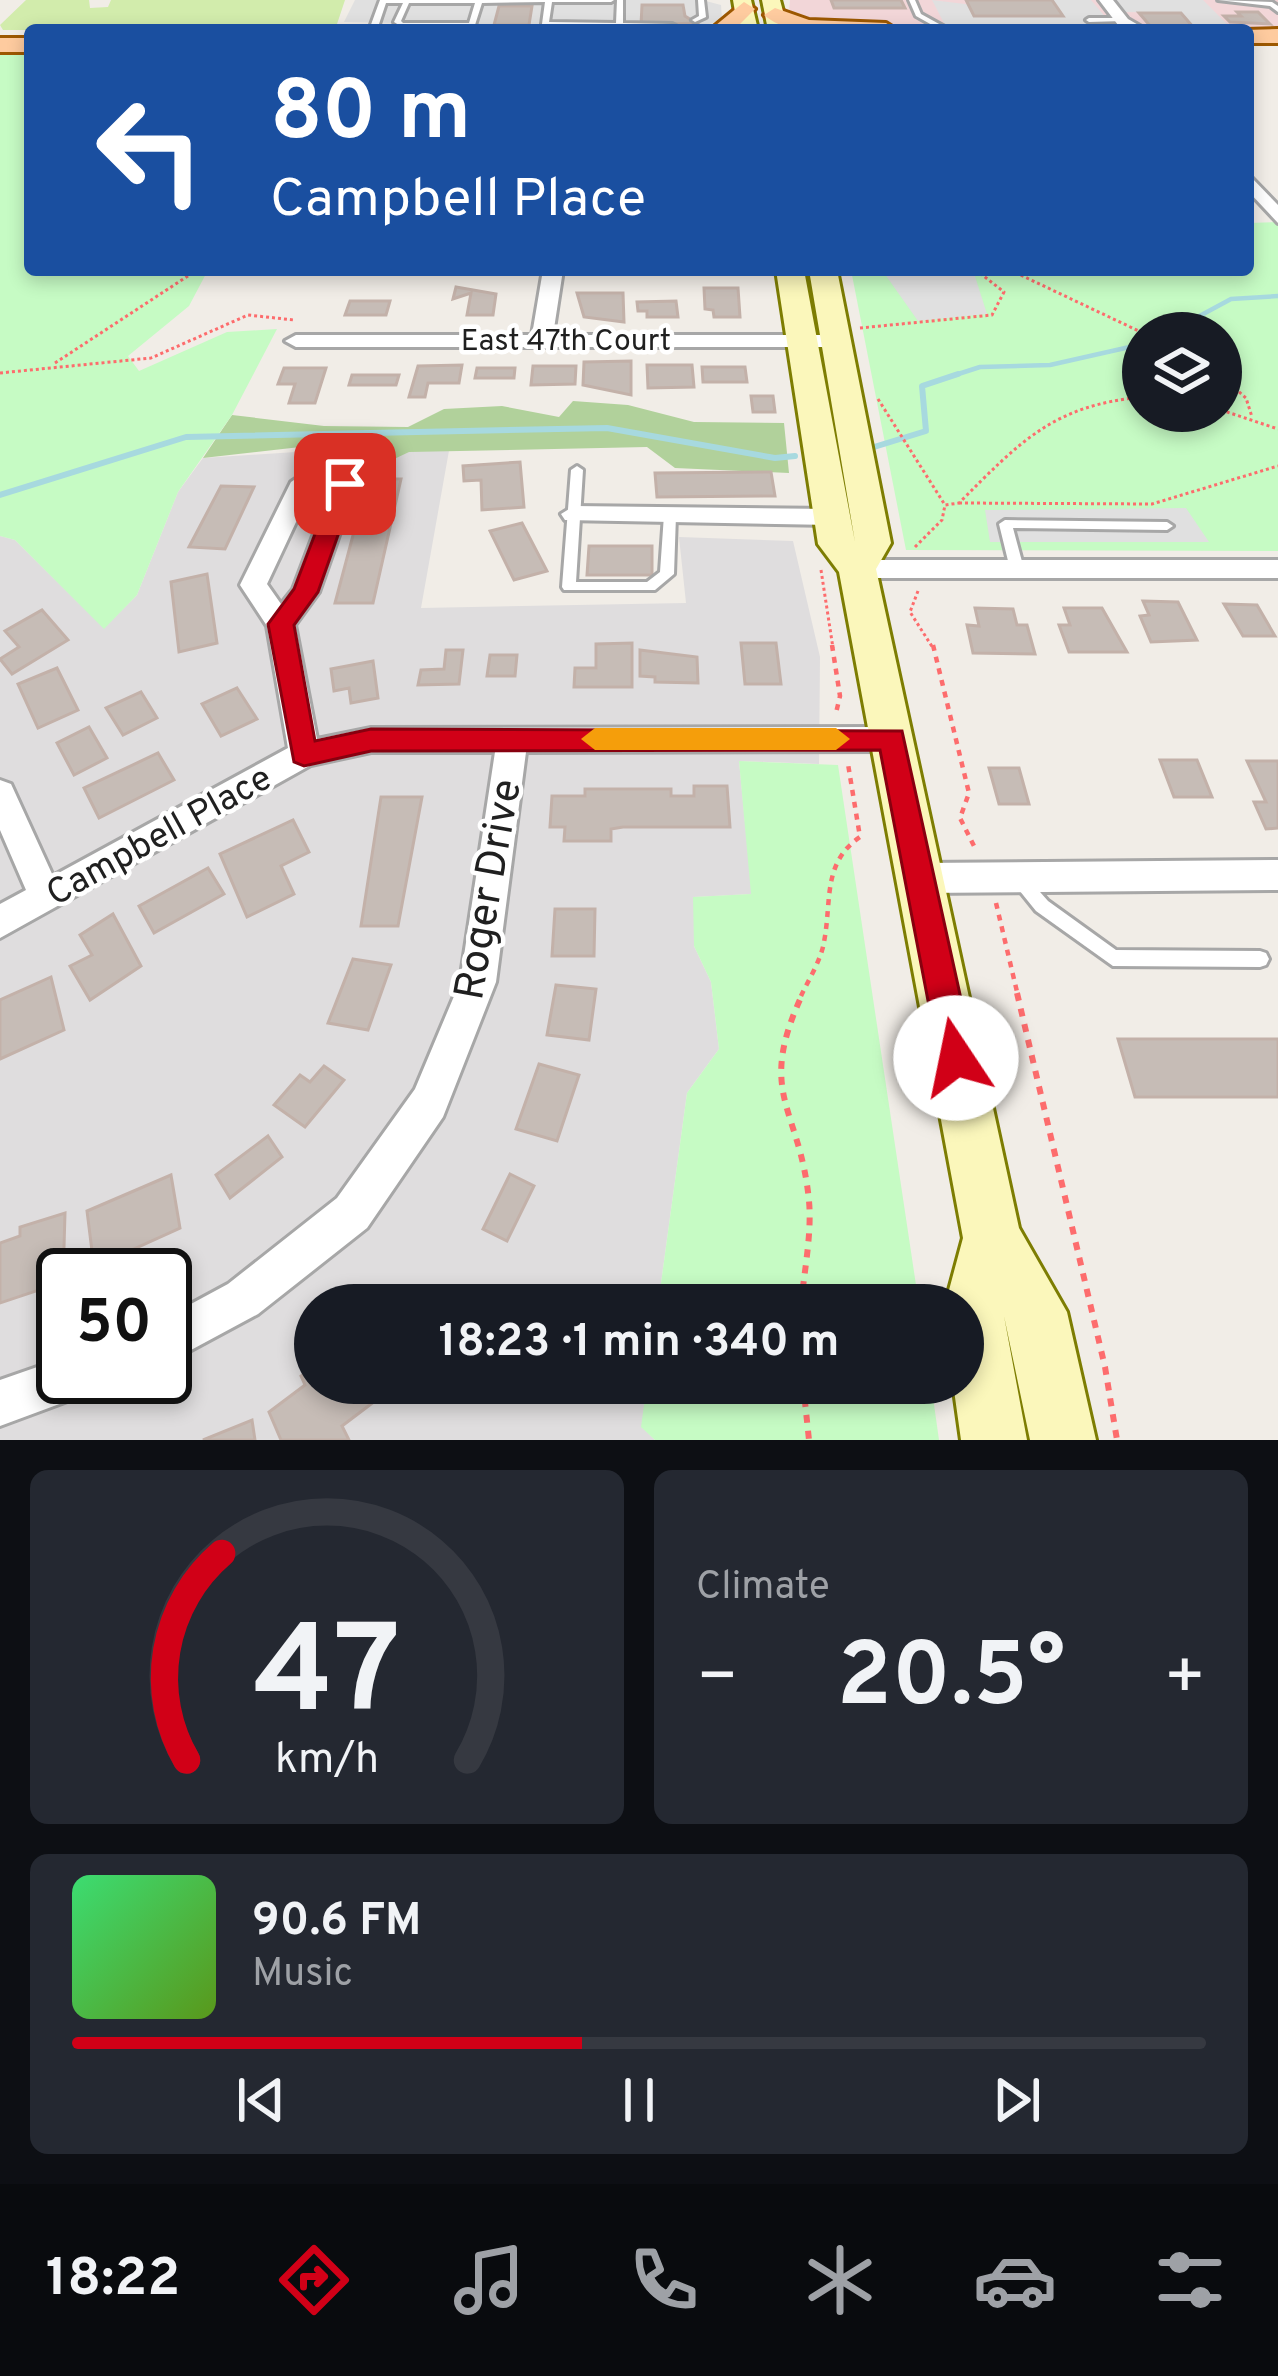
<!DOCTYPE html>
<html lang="en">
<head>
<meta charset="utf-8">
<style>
  :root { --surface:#171b24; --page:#242831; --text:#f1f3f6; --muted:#9ea1a6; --line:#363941; --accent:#d10017 }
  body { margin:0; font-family:Overpass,sans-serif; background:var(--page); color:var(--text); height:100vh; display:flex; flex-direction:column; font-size:45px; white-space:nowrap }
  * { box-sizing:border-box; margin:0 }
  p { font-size:39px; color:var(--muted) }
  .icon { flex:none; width:66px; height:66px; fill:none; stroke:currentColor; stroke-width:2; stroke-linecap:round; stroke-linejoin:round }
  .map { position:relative; height:1440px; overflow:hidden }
  .drawer { display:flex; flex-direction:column; gap:30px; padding:30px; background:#0d0f14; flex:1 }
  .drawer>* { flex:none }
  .guide { position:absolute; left:24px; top:24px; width:1230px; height:252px; border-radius:12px; box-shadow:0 6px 18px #0003; background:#1a4fa0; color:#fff; overflow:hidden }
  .controls { position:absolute; left:1122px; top:312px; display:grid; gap:24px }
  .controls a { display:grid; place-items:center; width:120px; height:120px; border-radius:50%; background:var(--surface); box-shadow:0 6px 18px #0003; font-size:60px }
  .speed { position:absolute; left:36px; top:1248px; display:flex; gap:24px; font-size:60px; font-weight:700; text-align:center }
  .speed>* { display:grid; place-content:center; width:156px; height:156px; border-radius:50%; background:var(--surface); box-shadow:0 6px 18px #0003; line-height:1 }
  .speed .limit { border:6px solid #111; border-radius:18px; background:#fff; color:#111 }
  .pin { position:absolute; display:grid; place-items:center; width:102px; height:102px; color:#fff; margin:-51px; border-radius:24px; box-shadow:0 6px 18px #0006 }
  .me { position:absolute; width:132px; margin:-66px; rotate:349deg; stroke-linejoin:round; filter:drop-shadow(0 0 9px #0008) }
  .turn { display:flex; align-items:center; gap:42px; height:252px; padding:0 48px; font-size:54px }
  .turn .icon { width:156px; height:156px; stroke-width:2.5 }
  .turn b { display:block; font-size:84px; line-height:102px }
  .big { font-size:90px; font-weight:700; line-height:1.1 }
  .drawer .widget { flex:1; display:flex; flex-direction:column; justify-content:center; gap:18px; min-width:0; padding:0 42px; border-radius:18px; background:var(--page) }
  .drawer .dial { align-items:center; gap:0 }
  .dial svg { height:312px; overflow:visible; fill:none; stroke:var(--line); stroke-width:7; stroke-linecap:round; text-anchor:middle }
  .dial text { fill:var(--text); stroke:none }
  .song { display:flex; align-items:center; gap:36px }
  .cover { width:144px; height:144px; border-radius:18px; background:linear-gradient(135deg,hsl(140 70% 55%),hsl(90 70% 35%)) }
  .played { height:12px; border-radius:6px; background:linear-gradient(90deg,var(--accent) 45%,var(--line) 45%) }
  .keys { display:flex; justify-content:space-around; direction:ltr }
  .heat { display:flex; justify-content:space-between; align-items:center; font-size:66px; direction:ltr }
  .drawer .tiles { flex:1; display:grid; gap:30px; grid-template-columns:1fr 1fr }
  .widget:last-child { grid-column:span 2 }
  .trip { position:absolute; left:294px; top:1284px; width:690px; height:120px; border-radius:60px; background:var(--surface); box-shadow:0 6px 18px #0003; font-weight:700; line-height:120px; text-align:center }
  .tab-bar { display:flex; height:192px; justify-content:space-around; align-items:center; background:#090b0e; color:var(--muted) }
  .tab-bar .icon { width:84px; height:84px }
  .tab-bar .on { color:var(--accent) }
  .tab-bar b { font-size:54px; color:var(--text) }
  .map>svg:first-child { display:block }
  .residential { fill:#dfddde; fill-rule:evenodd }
  .commercial { fill:#f2d6d8 }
  .grass { fill:#d2ecac }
  .forest { fill:#b1d19b }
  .park { fill:#c6fbc4; fill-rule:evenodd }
  .parking { fill:#e0e0e0 }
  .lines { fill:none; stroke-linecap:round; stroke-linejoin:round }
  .stream-far1 { stroke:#a7d9df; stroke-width:4.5 }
  .stream { stroke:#a7d9df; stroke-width:6 }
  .building { fill:#c6bcb6; stroke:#c3b1a9; stroke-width:3 }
  .service-casing { stroke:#a7a7a7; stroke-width:6 }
  .minor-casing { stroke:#a7a7a7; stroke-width:6 }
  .secondary-casing { stroke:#7d7d02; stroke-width:6 }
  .primary-casing { stroke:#9d5800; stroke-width:6 }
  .path-far2 { stroke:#fd6c6d; stroke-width:3; stroke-dasharray:3 3; stroke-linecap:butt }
  .path-far1 { stroke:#fd6c6d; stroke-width:4.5; stroke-dasharray:6 6; stroke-linecap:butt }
  .path { stroke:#fd6c6d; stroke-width:6; stroke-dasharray:8 8; stroke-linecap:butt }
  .service { fill:#fff; fill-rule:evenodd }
  .minor { fill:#fff; fill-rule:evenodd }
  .secondary { fill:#fbf7bb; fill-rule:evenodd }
  .primary { fill:#fecb9f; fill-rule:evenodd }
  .route { fill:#d10017; stroke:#88000f; stroke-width:3 }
  .slow { fill:#f59e0b }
  .labels { text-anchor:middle; stroke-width:9; stroke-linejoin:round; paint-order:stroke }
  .far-street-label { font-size:30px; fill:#202020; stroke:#fff }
  .street-label { font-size:36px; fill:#202020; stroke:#fff }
  .near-street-label { font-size:42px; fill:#202020; stroke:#fff }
</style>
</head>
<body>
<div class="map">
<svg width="1278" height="1440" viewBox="0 0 1278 1440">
  <rect width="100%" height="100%" fill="#f1ede7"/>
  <path class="residential" d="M416 444 450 445 421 608 686 603 679 537 793 541 820 657 819 764 739 761 752 894 694 897V946L711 982 719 1049 687 1093 658 1305H315V1383H647L642 1427 655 1440H0V536L15 540 104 628 137 595 178 492 203 458ZM63 1275H165V1377H63Z"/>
  <path class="commercial" d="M790 0H1278V31L818 24 789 13Z"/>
  <path class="grass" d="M26 0H89L90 8 108 7 111 0H345L337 24H358L337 30H3L0 25Z"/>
  <path class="forest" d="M573 401 628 405 694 422 784 423 789 473 675 468 647 447 409 452 390 461 318 445 203 458 232 415 324 426 408 427 444 409 502 406 559 417Z"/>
  <g class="park">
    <path d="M0 51H30V270H208L189 306 128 356 139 371 227 332 277 329 232 415 178 492 137 595 104 629 15 540 0 536Z"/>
    <path d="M1278 222V551L906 550 851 270H1248V223ZM1143 333H1221V411H1143Z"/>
    <path d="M739 761 838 765 919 1305H658L687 1093 719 1049 711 982 694 946 693 897 751 894Z"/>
    <path d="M647 1383H931L939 1440H655L641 1427Z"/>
  </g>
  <g class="parking">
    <path d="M355 0H702L721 5 722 20 696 28 344 22Z"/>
    <path d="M932 0 1062 16 1052 0H1091L1113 26 945 25Z"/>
    <path d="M1115 0H1203L1232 29 1194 28 1180 13 1125 12Z"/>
    <path d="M882 270H973L987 314 918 321Z"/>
    <path d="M1186 508 1209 542H990L985 510Z"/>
  </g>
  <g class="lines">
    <g class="stream-far1">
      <path d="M1168 333 1231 299 1278 296"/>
      <path d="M949 377 980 367 1050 365 1143 344"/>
    </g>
    <g class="stream">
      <path d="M874 447 926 431 922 386 958 374"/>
      <path d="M0 495 186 437 607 428 775 458 795 456"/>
    </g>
  </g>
  <g class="building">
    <path d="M831 0H901L905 8H834Z"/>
    <path d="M966 0H1052L1063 16H974Z"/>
    <path d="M642 5H683L685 16 696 23 641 25Z"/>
    <path d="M499 6H532L529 25H494Z"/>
    <path d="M1237 12H1258L1270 24 1230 22 1224 16H1241Z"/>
    <path d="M1139 13H1181L1194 28H1152Z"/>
    <path d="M456 287 496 294 493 315H467L471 293 453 299Z"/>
    <path d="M704 288H738L740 317H714L713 310 705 309Z"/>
    <path d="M577 293H623L624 322 584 317Z"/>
    <path d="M350 301H390L386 315H345Z"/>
    <path d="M676 301 678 317H647V311H638L637 302Z"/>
    <path d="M631 361V395L583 385 584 362Z"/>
    <path d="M462 365 459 383H428L425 397H409L418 366Z"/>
    <path d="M647 365H692L694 387 648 388Z"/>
    <path d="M533 366H576L575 384 531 385Z"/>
    <path d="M702 367H745L747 382H703Z"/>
    <path d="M284 368H326L315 403H289L295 384H278Z"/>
    <path d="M477 368H515L514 378H475Z"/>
    <path d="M352 375H399L396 385H349Z"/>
    <path d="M751 396H773L775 412H753Z"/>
    <path d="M520 462 524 507 482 510 481 480 464 481 463 466Z"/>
    <path d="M771 472 775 496 657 497 655 473Z"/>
    <path d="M368 479H401L373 603H335Z"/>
    <path d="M221 486 254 487 225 549 189 547Z"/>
    <path d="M522 523 547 571 514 580 490 531Z"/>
    <path d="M589 546H652V575H587Z"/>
    <path d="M207 574 217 643 179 652 171 582Z"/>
    <path d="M1143 601 1178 602 1197 640 1151 642 1140 616 1149 615Z"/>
    <path d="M1224 604 1257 605 1275 636H1243Z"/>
    <path d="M975 608 1013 609 1017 625H1027L1035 654 973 653 967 625 979 626Z"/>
    <path d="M1064 608H1102L1127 652H1069L1059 625H1070Z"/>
    <path d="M42 610 68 640 12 674 0 659 19 647 5 631Z"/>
    <path d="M632 643V687H574L575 668H596V644Z"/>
    <path d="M741 643H776L781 684H745Z"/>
    <path d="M446 650H463L459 684 418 685 421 670 444 669Z"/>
    <path d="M640 650 697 657 698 683 655 682V677L640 676Z"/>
    <path d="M490 655H517L515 676H487Z"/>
    <path d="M373 661 378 698 351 703 349 688 334 691 331 669Z"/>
    <path d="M57 668 78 710 38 728 18 684Z"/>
    <path d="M237 688 257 719 221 736 202 704Z"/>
    <path d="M141 692 157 718 123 735 106 708Z"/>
    <path d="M89 727 107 758 74 775 57 743Z"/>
    <path d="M158 753 174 780 99 818 84 788Z"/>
    <path d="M1160 760H1197L1212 797H1174Z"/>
    <path d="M1247 761H1278V828L1266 829 1254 802H1266Z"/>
    <path d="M989 768H1019L1029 804H999Z"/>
    <path d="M694 786H727L730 827H623L611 829V841H564L565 827H550L552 796H585V789H671V796H694Z"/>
    <path d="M381 797H422L398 926H361Z"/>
    <path d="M293 820 309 852 281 866 294 894 247 917 220 854Z"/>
    <path d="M208 868 224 894 154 933 139 906Z"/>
    <path d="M555 909H595L594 956H552Z"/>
    <path d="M113 914 141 966 90 1000 70 966 92 955 80 935Z"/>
    <path d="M353 959 391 965 368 1030 328 1023Z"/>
    <path d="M51 977 64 1030 0 1059V1000Z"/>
    <path d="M556 985 596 989 589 1040 547 1035Z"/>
    <path d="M1118 1039H1278V1097H1135Z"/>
    <path d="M539 1064 579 1075 557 1141 516 1129Z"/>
    <path d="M324 1066 344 1080 305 1127 274 1105 300 1075 310 1082Z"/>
    <path d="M268 1136 282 1157 230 1198 216 1175Z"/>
    <path d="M510 1174 534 1186 507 1241 483 1229Z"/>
    <path d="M171 1175 180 1228 94 1267 87 1211Z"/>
    <path d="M65 1213 63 1282 0 1303V1243L20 1236V1227Z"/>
    <path d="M315 1366V1383H372L379 1398 342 1426 349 1440H281L269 1412 305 1385 301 1376Z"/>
    <path d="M252 1420 255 1440H203Z"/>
  </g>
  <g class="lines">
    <g class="service-casing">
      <g id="service">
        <path d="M380 0H614L611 2H552L549 22 616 23 617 0H623V23L672 24 676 26 672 28 545 26 542 24 545 2 482 3 475 25 472 27H402L394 22 403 3H386L377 30H369ZM409 3H475L469 23H403L401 21Z"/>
        <path d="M698 0H704L706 17 695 22 692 20 699 16Z"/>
        <path d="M909 0H915L921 14 950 30H941L916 16Z"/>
        <path d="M1218 0 1272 2 1278 6V12L1270 6Z"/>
        <path d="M1122 18 1124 21 1089 22 1086 20 1089 18Z"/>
        <path d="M577 466 583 470 576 582H647L660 572 664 515 670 511 676 515 674 574 655 590H564L562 587 571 470Z"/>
        <path d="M1005 520 1167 522 1173 526 1167 530 1013 528 1024 569 1017 574 1010 569 999 524Z"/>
        <path d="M1019 873 1025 875 1048 901 1116 950 1260 951 1266 953 1269 959 1266 965 1260 967 1113 966 1036 911 1011 880 1013 875Z"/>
      </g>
    </g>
    <g class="minor-casing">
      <g id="minor">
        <path d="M1099 0H1113L1128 19 1147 30 1118 25Z"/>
        <path d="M1248 174 1278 205V223L1248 191Z"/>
        <path d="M543 270H563L553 335H836L847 341 836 347H296L285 341 296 335H532Z"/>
        <path d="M303 474 345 476 357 484 319 592 295 625 317 739 371 728 892 727 903 731 907 739 903 747 892 751 526 752 496 982 443 1117 367 1228 258 1314 165 1364V1318L228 1284 337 1198 415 1089 460 982 495 752H371L311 765 0 938V904L26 890 0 830V780L11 784 53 876 288 748 267 626 240 585 291 482ZM311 490 330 491 293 589 281 604 267 584Z"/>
        <path d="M574 506 831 509 844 517 831 525 565 520 561 514Z"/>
        <path d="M857 560H1278V578H857L844 569Z"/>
        <path d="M1278 860V890L921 893 909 888 904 878 909 868 921 863Z"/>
        <path d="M63 1358V1377H96L89 1393 0 1426V1380Z"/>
      </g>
    </g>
    <g class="secondary-casing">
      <g id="secondary">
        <path d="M733 0H751L758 30H738Z"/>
        <path d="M762 0H780L788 30H768Z"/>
        <path d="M776 270H804L855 542 809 270H837L891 543 876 569 1019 1228 1067 1312 1096 1440H1030L1004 1316 1027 1440H961L953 1383H963V1305H945L963 1238 839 572 818 544Z"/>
      </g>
    </g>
    <g class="primary-casing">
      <g id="primary">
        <path d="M744 2 755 9 734 30H710Z"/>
        <path d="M775 8 809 20 886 23 897 30C858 30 795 42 764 15Z"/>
        <path d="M1278 29V43H1248L1245 30Z"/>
        <rect x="0" y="38" width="30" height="14"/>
      </g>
    </g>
    <g class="path-far2">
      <path d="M490 28H533"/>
      <path d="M960 28 1075 29"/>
      <path d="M231 30H290"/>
      <path d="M341 30 359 26"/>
      <path d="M1010 270 1143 333"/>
      <path d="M860 328 992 315 1004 292 976 270"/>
      <path d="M55 363 197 270"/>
      <path d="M0 373 151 358 248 315 294 320"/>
      <path d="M1221 376 1246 398 1252 417"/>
      <path d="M878 399 945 505"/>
      <path d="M1221 410 1278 429"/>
      <path d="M959 503 1152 504 1278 466"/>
      <path d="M915 547 942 520 945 505 959 503C1020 442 1053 405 1143 397"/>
      <path d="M821 570 833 648"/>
      <path d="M918 591 910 612 933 648"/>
    </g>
    <g class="path-far1">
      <path d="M832 645 840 696 836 713"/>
      <path d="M933 645 969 793 960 818 975 848"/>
      <path d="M996 903 1018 996"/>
      <path d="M801 996C809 979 821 960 824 942 832 901 822 863 860 837L848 764"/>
    </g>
    <g class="path">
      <path d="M1017 993 1105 1367 1117 1440"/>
      <path d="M801 1305C804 1272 812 1234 809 1201 800 1106 755 1095 803 993"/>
      <path d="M803 1383 809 1440"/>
    </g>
    <use href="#service" class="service"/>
    <use href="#minor" class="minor"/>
    <use href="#secondary" class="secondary"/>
    <use href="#primary" class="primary"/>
  </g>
  <path class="route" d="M345 477 356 484 318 592 294 625 315 741 371 729 902 731 974 1058 969 1070 956 1075 944 1070 939 1058 880 750 371 751 304 766 294 762 268 624 294 589 334 484Z"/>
  <path class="slow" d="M595 728H836L850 739 836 750H595L581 739Z"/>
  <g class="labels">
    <g class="far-street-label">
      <text x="566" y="350">East 47th Court</text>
    </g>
    <g class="street-label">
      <text transform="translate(158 834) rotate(-29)" y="13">Campbell Place</text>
    </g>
    <g class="near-street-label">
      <text transform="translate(486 889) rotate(-80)" y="15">Roger Drive</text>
    </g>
  </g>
</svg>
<div class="controls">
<a><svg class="icon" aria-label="layers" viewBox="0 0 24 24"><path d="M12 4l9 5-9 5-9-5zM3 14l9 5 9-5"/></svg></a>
</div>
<div class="speed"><div class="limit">50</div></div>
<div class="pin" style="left:345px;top:484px;background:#d93025"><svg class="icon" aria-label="arrive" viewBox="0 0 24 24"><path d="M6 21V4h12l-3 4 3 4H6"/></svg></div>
<svg class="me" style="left:956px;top:1058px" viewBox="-20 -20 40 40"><circle r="19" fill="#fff"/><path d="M0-13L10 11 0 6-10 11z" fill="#d10017"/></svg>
<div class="trip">18:23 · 1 min · 340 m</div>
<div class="guide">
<div class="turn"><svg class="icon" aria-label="left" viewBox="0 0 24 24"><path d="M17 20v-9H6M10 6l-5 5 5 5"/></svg><div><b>80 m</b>Campbell Place</div></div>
</div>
</div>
<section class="drawer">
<div class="tiles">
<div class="widget dial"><svg viewBox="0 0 100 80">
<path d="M14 69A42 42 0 1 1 86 69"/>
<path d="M14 69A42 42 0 0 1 23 16" stroke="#d10017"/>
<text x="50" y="56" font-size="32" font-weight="700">47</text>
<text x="50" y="72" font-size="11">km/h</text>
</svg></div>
<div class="widget"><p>Climate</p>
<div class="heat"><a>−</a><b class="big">20.5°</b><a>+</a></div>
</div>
<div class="widget">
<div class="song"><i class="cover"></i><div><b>90.6 FM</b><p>Music</p></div></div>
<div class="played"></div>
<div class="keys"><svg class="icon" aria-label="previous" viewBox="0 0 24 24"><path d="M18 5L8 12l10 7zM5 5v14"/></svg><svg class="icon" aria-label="pause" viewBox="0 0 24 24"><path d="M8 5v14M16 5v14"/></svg><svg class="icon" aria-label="next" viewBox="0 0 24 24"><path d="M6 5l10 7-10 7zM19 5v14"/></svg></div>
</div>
</div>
</section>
<nav class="tab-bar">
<b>18:22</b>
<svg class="icon on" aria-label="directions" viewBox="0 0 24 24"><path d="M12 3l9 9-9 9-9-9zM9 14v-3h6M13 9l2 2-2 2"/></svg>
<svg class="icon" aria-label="music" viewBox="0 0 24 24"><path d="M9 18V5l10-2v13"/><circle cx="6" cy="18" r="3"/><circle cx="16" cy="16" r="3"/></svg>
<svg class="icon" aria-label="phone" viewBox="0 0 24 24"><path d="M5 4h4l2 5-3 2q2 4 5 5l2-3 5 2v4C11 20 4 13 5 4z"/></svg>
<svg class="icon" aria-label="climate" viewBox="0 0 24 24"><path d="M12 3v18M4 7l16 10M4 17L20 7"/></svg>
<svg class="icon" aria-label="car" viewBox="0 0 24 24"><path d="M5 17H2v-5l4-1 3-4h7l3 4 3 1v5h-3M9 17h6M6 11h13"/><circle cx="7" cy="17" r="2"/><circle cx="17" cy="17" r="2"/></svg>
<svg class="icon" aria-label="filters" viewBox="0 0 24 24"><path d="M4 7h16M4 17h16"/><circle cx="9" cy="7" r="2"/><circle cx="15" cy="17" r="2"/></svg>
</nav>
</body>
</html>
